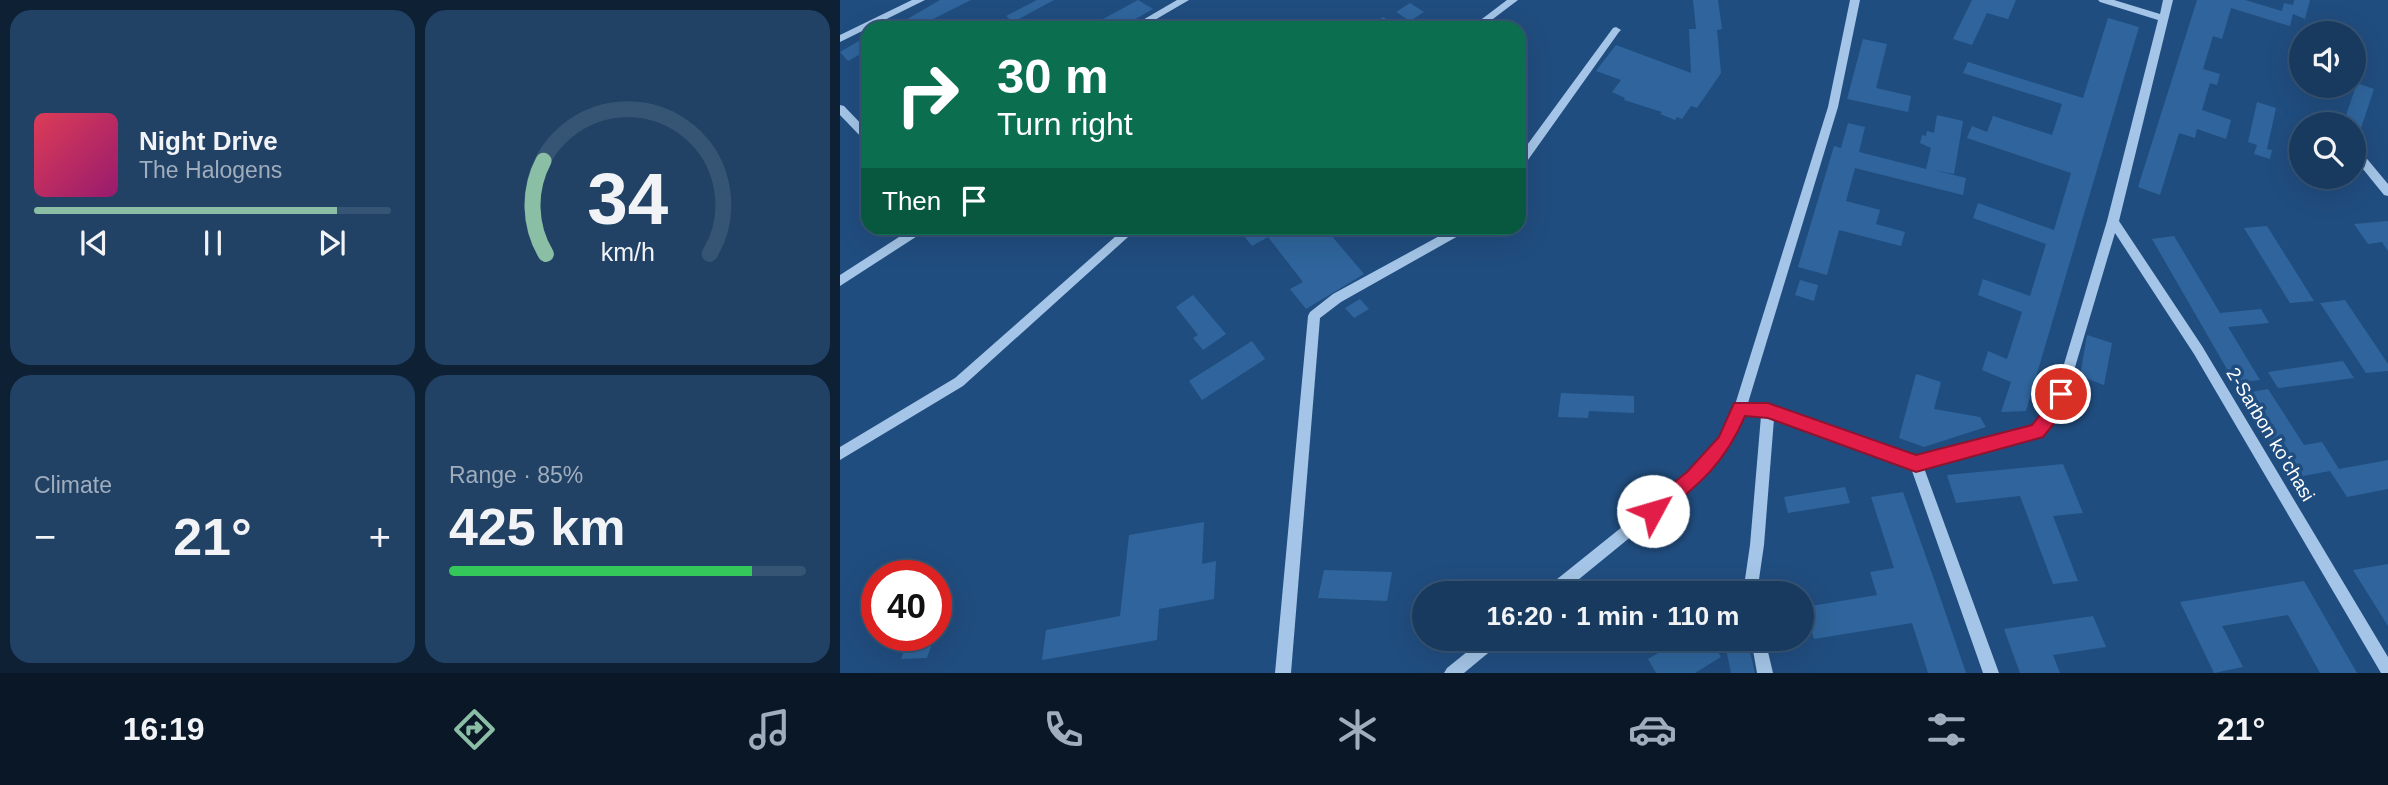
<!DOCTYPE html>
<html lang="en">
<head>
<meta charset="utf-8">
<style>
  :root { --surface:#183a5f; --page:#214165; --text:#f1f3f6; --muted:#9fadbd; --line:#365474; --accent:#8abfa5 }
  body { margin:0; font-family:Arial,sans-serif; background:var(--page); color:var(--text); height:100vh; display:flex; flex-direction:column; font-size:26px; white-space:nowrap }
  * { box-sizing:border-box; margin:0 }
  p { font-size:23px; color:var(--muted) }
  .icon { flex:none; width:38px; height:38px; fill:none; stroke:currentColor; stroke-width:2; stroke-linecap:round; stroke-linejoin:round }
  .map { position:relative; flex:1; overflow:hidden }
  .panel { display:flex; flex-direction:column; gap:10px; padding:10px; background:#0d2034; width:840px }
  .panel>* { flex:none }
  .banner { position:absolute; left:21px; top:21px; width:665px; height:214px; border-radius:21px; box-shadow:0 7px 28px #0002,0 0 0 2px var(--line); background:#0b6e4f; color:#fff; overflow:hidden }
  .tools { position:absolute; left:1449px; top:21px; display:grid; gap:14px }
  .tools a { display:grid; place-items:center; width:77px; height:77px; border-radius:50%; background:var(--surface); box-shadow:0 7px 28px #0002,0 0 0 2px var(--line); font-size:35px }
  .speed { position:absolute; left:21px; top:560px; display:flex; gap:14px; font-size:35px; font-weight:700; text-align:center }
  .speed>* { display:grid; place-content:center; width:91px; height:91px; border-radius:50%; background:var(--surface); box-shadow:0 7px 28px #0002,0 0 0 2px var(--line); line-height:1 }
  .speed .limit { border:10px solid #d22; background:#fff; color:#111 }
  .pin { position:absolute; display:grid; place-items:center; width:60px; height:60px; color:#fff; margin:-30px; border:4px solid #fff; border-radius:50%; box-shadow:0 2px 7px #0007 }
  .me { position:absolute; width:77px; margin:-38px; rotate:51deg; stroke-linejoin:round; filter:drop-shadow(0 0 5px #0008) }
  .turn { display:flex; align-items:center; gap:24px; height:147px; padding:0 21px; font-size:32px }
  .turn .icon { width:91px; height:91px; stroke-width:2.5 }
  .turn b { display:block; font-size:49px; line-height:60px }
  .then { display:flex; align-items:center; height:66px; padding:0 21px; background:#0003; gap:14px; font-size:26px }
  .big { font-size:52px; font-weight:700; line-height:1.1 }
  .panel .widget { flex:1; display:flex; flex-direction:column; justify-content:center; gap:10px; min-width:0; padding:0 24px; border-radius:21px; background:var(--page) }
  .panel .dial { align-items:center; gap:0 }
  .dial svg { height:182px; overflow:visible; fill:none; stroke:var(--line); stroke-width:7; stroke-linecap:round; text-anchor:middle }
  .dial text { fill:var(--text); stroke:none }
  .song { display:flex; align-items:center; gap:21px }
  .cover { width:84px; height:84px; border-radius:10px; background:linear-gradient(135deg,hsl(350 70% 55%),hsl(320 70% 35%)) }
  .played { height:7px; border-radius:4px; background:linear-gradient(90deg,var(--accent) 85%,var(--line) 85%) }
  .keys { display:flex; justify-content:space-around; direction:ltr }
  .heat { display:flex; justify-content:space-between; align-items:center; font-size:38px; direction:ltr }
  .charge { height:10px; border-radius:5px; background:linear-gradient(90deg,#34c759 85%,var(--line) 0) }
  .panel .tiles { flex:1; display:grid; gap:10px; grid-template-columns:repeat(2,1fr) }
  .trip { position:absolute; left:572px; top:581px; width:402px; height:70px; border-radius:35px; background:var(--surface); box-shadow:0 7px 28px #0002,0 0 0 2px var(--line); font-weight:700; line-height:70px; text-align:center }
  .menu { display:flex; height:112px; justify-content:space-around; align-items:center; background:#0a1726; color:var(--muted) }
  .menu .icon { width:49px; height:49px }
  .menu .on { color:var(--accent) }
  .menu b { font-size:32px; color:var(--text) }
  main { display:flex; flex:1; min-height:0 }
  .map>svg:first-child { display:block }
  .building { fill:#2f659c }
  .lines { fill:none; stroke-linecap:round; stroke-linejoin:round }
  .minor { fill:#a4c5e7; fill-rule:evenodd }
  .route { fill:#e11d48; stroke:#92132f; stroke-width:2 }
  .labels { text-anchor:middle; stroke-width:7; stroke-linejoin:round; paint-order:stroke }
  .street-label { font-size:19px; fill:#fff; stroke:#204d7f }
</style>
</head>
<body>
<main>
<section class="panel">
<div class="tiles">
<div class="widget">
<div class="song"><i class="cover"></i><div><b>Night Drive</b><p>The Halogens</p></div></div>
<div class="played"></div>
<div class="keys"><svg class="icon" aria-label="previous" viewBox="0 0 24 24"><path d="M18 5L8 12l10 7zM5 5v14"/></svg><svg class="icon" aria-label="pause" viewBox="0 0 24 24"><path d="M8 5v14M16 5v14"/></svg><svg class="icon" aria-label="next" viewBox="0 0 24 24"><path d="M6 5l10 7-10 7zM19 5v14"/></svg></div>
</div>
<div class="widget dial"><svg viewBox="0 0 100 80">
<path d="M14 69A42 42 0 1 1 86 69"/>
<path d="M14 69A42 42 0 0 1 13 28" stroke="#8abfa5"/>
<text x="50" y="56" font-size="32" font-weight="700">34</text>
<text x="50" y="72" font-size="11">km/h</text>
</svg></div>
<div class="widget"><p>Climate</p>
<div class="heat"><a>−</a><b class="big">21°</b><a>+</a></div>
</div>
<div class="widget"><p>Range · 85%</p><b class="big">425 km</b><div class="charge"></div></div>
</div>
</section>
<div class="map">
<svg width="1548" height="673" viewBox="0 0 1548 673">
  <rect width="100%" height="100%" fill="#204d7f"/>
  <g class="building">
    <path d="M100 0H131L75 28H52Z"/>
    <path d="M197 0H214L173 22 166 16Z"/>
    <path d="M298 0 313 9 280 28 252 25Z"/>
    <path d="M853 0H878L882 29 877 30 881 73 857 108 851 106 842 119 837 117 835 120 820 114 822 112 784 100 785 98 772 92 781 80 756 71 776 45 851 73 849 29H856Z"/>
    <path d="M1132 0H1176L1168 19 1147 13 1132 45 1113 39Z"/>
    <path d="M1357 0H1405L1442 11 1444 3 1453 5 1454 0H1470L1465 19 1453 14 1450 26 1391 8 1382 39 1373 36 1363 69 1380 74 1377 85 1370 83 1362 110 1391 120 1386 139 1357 129 1355 138 1339 133 1320 195 1298 187Z"/>
    <path d="M570 3 584 12 570 21 556 12Z"/>
    <path d="M543 17 562 28H527Z"/>
    <path d="M1268 18 1299 27 1186 411 1161 412 1171 382 1142 370 1148 351 1167 359 1182 312 1138 295 1143 279 1190 296 1206 244 1133 218 1138 203 1214 230 1231 173 1127 138 1132 126 1147 132 1153 116 1212 135 1222 104 1123 73 1128 62 1243 98Z"/>
    <path d="M24 38 28 43V50L8 61 0 52Z"/>
    <path d="M1023 39 1047 44 1036 88 1071 96 1068 112 1007 99Z"/>
    <path d="M1517 83 1534 89 1520 131 1514 129V124H1503Z"/>
    <path d="M1417 102 1436 108 1427 149 1432 150 1430 159 1414 154 1417 145 1408 142Z"/>
    <path d="M1097 115 1123 121 1114 174 1093 170 1126 178 1123 195 1015 168 1006 201 1040 210 1036 224 1065 232 1061 246 999 230 987 275 958 267 994 146 1001 148 1008 123 1025 127 1019 152 1086 169 1091 148 1080 143 1082 135 1086 136 1087 131 1094 133Z"/>
    <path d="M1548 221V251L1542 242 1528 244 1514 224Z"/>
    <path d="M1427 226 1474 301 1450 303 1404 228Z"/>
    <path d="M403 228H485L524 274 466 309 450 289 463 282 428 237 412 246 399 230Z"/>
    <path d="M1334 236 1380 313 1421 309 1429 323 1388 327 1420 380 1395 383 1312 239Z"/>
    <path d="M960 280 978 285 974 301 955 295Z"/>
    <path d="M353 295 386 334 363 350 353 338 358 335 336 307Z"/>
    <path d="M520 299 529 309 514 318 505 308Z"/>
    <path d="M1505 300 1548 364V371L1526 373 1480 303Z"/>
    <path d="M1247 335 1272 343 1264 385 1240 376Z"/>
    <path d="M412 341 425 359 362 400 349 381Z"/>
    <path d="M1503 361 1514 378 1438 388 1428 372Z"/>
    <path d="M1076 374 1101 382 1094 409 1140 417 1146 427 1084 447 1059 438Z"/>
    <path d="M1428 389 1464 445 1482 442 1499 469 1548 460V489L1507 497 1490 471 1452 478 1400 394Z"/>
    <path d="M721 393 794 396V413L749 411 748 418 718 417Z"/>
    <path d="M1223 464 1243 513 1213 516 1238 581 1213 584 1180 496 1116 503 1107 475Z"/>
    <path d="M1005 487 1010 503 948 513 944 497Z"/>
    <path d="M1063 492 1096 585 1126 673H1088L1072 623 974 639 965 607 1037 595 1030 572 1054 568 1031 497Z"/>
    <path d="M364 522 362 564 376 561 374 599 319 609 317 640 202 660 206 630 280 616 289 535Z"/>
    <path d="M1548 564V626L1513 570Z"/>
    <path d="M484 570 552 572 547 601 478 598Z"/>
    <path d="M1464 581 1517 673H1480L1448 615 1382 626 1403 667 1374 673 1340 602Z"/>
    <path d="M1253 616 1266 647 1213 655 1220 673H1180L1164 629Z"/>
    <path d="M70 635H95L87 658 61 659Z"/>
    <path d="M842 639H871L881 657 855 673H816L808 659Z"/>
    <path d="M884 639H907L915 673H891Z"/>
  </g>
  <g class="lines">
    <g class="minor">
      <path d="M72 0H85L0 42V35Z"/>
      <path d="M337 0H349L301 28H289Z"/>
      <path d="M667 0H678L641 28H630Z"/>
      <path d="M1010 0H1020L998 107 908 403 928 405 1076 458 1193 426 1206 411 1215 394 1267 221 1318 20 1260 2 1258 0H1274L1320 14 1323 0H1333L1279 221 1362 346 1548 657V673H1541L1354 354 1275 233 1227 394C1220 409 1213 429 1197 437L1084 468 1159 673H1143L1071 468 934 419 924 545 917 593H903L910 545 921 416 904 414 890 446 858 482 722 593H704L706 588 848 474 880 438 894 408 988 107Z"/>
      <path d="M776 27 781 30 779 32 683 167 679 168V156L773 28Z"/>
      <path d="M0 105 4 106 28 131V141L24 140 0 115Z"/>
      <path d="M1514 147 1518 148 1548 184V196L1544 195 1514 158Z"/>
      <path d="M73 228H87L85 231 0 286V275Z"/>
      <path d="M285 228H298L123 386 0 460V447L115 378Z"/>
      <path d="M614 228H629L627 231 501 302 480 318 451 673H435L468 316 470 312 493 294Z"/>
      <path d="M643 639H661L659 644 624 673H604L607 668Z"/>
      <path d="M911 639H925L933 673H917Z"/>
    </g>
  </g>
  <path class="route" d="M1221 386 1229 394 1217 420 1203 437 1076 472 928 418 905 416C884 465 859 484 819 517L813 519 806 517 804 511 806 505 847 472 879 437 894 403H928L1076 455 1192 425 1205 409 1215 388Z"/>
  <g class="labels">
    <g class="street-label">
      <text transform="translate(1431 434) rotate(59)" y="7">2-Sarbon koʻchasi</text>
    </g>
  </g>
</svg>
<div class="tools">
<a><svg class="icon" aria-label="sound" viewBox="0 0 24 24"><path d="M4 9h4l5-4v14l-5-4H4zM17 9q2 3 0 6"/></svg></a>
<a><svg class="icon" aria-label="search" viewBox="0 0 24 24"><circle cx="10" cy="10" r="6"/><path d="M15 15l6 6"/></svg></a>
</div>
<div class="speed"><div class="limit">40</div></div>
<div class="pin" style="left:1221px;top:394px;background:#d93025"><svg class="icon" aria-label="arrive" viewBox="0 0 24 24"><path d="M6 21V4h12l-3 4 3 4H6"/></svg></div>
<svg class="me" style="left:813px;top:511px" viewBox="-20 -20 40 40"><circle r="19" fill="#fff"/><path d="M0-13L10 11 0 6-10 11z" fill="#e11d48"/></svg>
<div class="trip">16:20 · 1 min · 110 m</div>
<div class="banner">
<div class="turn"><svg class="icon" aria-label="right" viewBox="0 0 24 24"><path d="M7 20v-9h11M14 6l5 5-5 5"/></svg><div><b>30 m</b>Turn right</div></div>
<div class="then">Then<svg class="icon" aria-label="arrive" viewBox="0 0 24 24"><path d="M6 21V4h12l-3 4 3 4H6"/></svg></div>
</div>
</div>
</main>
<nav class="menu">
<b>16:19</b>
<svg class="icon on" aria-label="directions" viewBox="0 0 24 24"><path d="M12 3l9 9-9 9-9-9zM9 14v-3h6M13 9l2 2-2 2"/></svg>
<svg class="icon" aria-label="music" viewBox="0 0 24 24"><path d="M9 18V5l10-2v13"/><circle cx="6" cy="18" r="3"/><circle cx="16" cy="16" r="3"/></svg>
<svg class="icon" aria-label="phone" viewBox="0 0 24 24"><path d="M5 4h4l2 5-3 2q2 4 5 5l2-3 5 2v4C11 20 4 13 5 4z"/></svg>
<svg class="icon" aria-label="climate" viewBox="0 0 24 24"><path d="M12 3v18M4 7l16 10M4 17L20 7"/></svg>
<svg class="icon" aria-label="car" viewBox="0 0 24 24"><path d="M5 17H2v-5l4-1 3-4h7l3 4 3 1v5h-3M9 17h6M6 11h13"/><circle cx="7" cy="17" r="2"/><circle cx="17" cy="17" r="2"/></svg>
<svg class="icon" aria-label="filters" viewBox="0 0 24 24"><path d="M4 7h16M4 17h16"/><circle cx="9" cy="7" r="2"/><circle cx="15" cy="17" r="2"/></svg>
<b>21°</b>
</nav>
</body>
</html>
